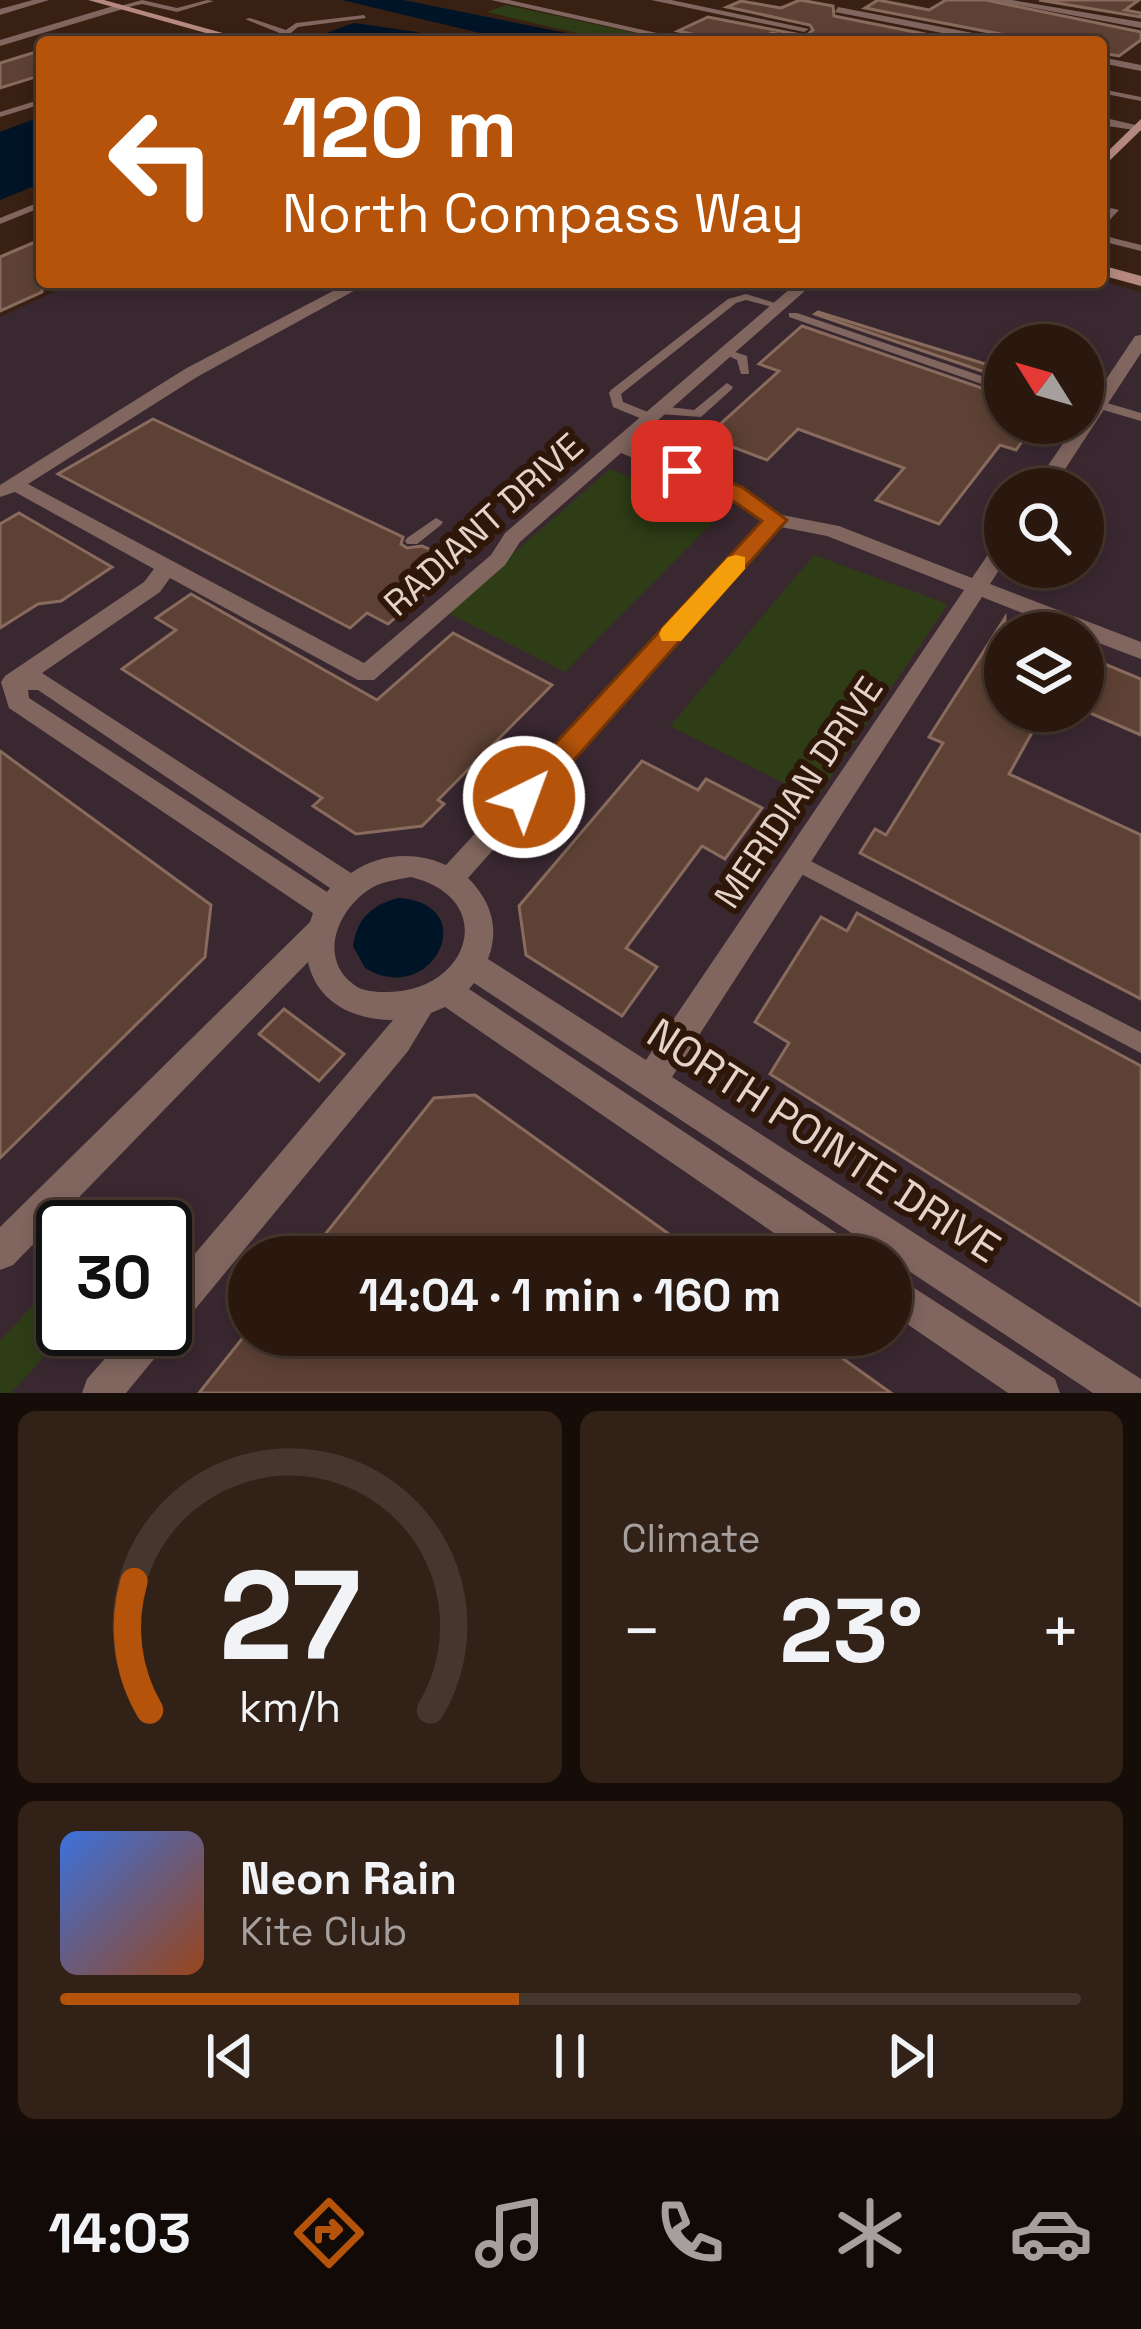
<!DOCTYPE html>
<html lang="en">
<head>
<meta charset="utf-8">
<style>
  :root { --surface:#2a180e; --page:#322117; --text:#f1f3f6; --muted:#a5a09e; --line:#46372e; --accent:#b45309 }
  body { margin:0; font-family:"Space Grotesk",sans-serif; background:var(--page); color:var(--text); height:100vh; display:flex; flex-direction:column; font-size:45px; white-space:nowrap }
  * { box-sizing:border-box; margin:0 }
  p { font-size:39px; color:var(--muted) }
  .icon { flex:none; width:66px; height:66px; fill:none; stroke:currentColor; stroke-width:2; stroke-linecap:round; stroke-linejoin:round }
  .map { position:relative; height:1393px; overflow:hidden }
  .panel { display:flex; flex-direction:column; gap:18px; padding:18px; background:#170d08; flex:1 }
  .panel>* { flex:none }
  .guide { position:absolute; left:36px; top:36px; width:1071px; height:252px; border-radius:12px; box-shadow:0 6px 18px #0003,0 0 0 3px var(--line); background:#b45309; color:#fff; overflow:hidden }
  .needle { width:78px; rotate:307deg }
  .controls { position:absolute; left:984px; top:324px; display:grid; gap:24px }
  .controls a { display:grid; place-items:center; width:120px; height:120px; border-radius:50%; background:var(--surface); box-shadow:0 6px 18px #0003,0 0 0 3px var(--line); font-size:60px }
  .speed { position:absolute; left:36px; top:1200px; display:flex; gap:24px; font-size:60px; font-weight:700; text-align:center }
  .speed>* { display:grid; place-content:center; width:156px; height:156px; border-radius:50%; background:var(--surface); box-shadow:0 6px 18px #0003,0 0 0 3px var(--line); line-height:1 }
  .speed .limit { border:6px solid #111; border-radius:18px; background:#fff; color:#111 }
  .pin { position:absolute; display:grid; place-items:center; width:102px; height:102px; color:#fff; margin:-51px; border-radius:24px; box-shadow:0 6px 18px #0006 }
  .me { position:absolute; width:132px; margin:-66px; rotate:42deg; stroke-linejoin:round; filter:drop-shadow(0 0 9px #0008) }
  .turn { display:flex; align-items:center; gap:42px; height:252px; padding:0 48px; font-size:54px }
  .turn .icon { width:156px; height:156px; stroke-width:2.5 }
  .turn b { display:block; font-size:84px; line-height:102px }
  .big { font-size:90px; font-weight:600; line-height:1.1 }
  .panel .card { flex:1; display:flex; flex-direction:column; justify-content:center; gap:18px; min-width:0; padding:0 42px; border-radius:18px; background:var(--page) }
  .panel .dial { align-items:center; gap:0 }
  .dial svg { height:312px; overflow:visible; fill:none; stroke:var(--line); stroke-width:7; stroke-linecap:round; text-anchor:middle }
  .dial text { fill:var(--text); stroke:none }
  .song { display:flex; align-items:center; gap:36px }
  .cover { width:144px; height:144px; border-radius:18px; background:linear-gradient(135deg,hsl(220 70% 55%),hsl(20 70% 35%)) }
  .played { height:12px; border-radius:6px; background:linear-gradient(90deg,var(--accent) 45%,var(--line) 45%) }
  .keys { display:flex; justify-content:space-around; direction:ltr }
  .heat { display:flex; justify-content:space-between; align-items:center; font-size:66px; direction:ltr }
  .panel .tiles { flex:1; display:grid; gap:18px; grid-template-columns:1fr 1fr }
  .card:last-child { grid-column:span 2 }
  .trip { position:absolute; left:228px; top:1236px; width:684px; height:120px; border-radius:60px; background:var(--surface); box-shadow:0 6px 18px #0003,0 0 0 3px var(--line); font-weight:600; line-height:120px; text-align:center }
  .tabs { display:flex; height:192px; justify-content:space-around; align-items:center; background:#110a06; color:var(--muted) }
  .tabs .icon { width:84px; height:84px }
  .tabs .active { color:var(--accent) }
  .tabs b { font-size:54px; color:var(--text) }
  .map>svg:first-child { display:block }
  .commercial { fill:#3a2831; fill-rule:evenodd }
  .green { fill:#2e3d16 }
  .water { fill:#001427 }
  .building { fill:#5d4134; stroke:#896b5d; stroke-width:3 }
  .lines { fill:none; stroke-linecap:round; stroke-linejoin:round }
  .lane { fill:#81665f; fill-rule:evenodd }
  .street { fill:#81665f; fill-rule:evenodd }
  .secondary { fill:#b5897f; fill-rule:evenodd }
  .route { fill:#b45309; stroke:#753606; stroke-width:3 }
  .slow { fill:#f59e0b }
  .labels { text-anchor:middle; stroke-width:12; stroke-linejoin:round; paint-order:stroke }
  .street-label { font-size:36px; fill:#e4d3ca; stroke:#2e1708 }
  .near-street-label { font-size:42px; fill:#e4d3ca; stroke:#2e1708 }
</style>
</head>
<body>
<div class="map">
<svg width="1141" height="1393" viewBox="0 0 1141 1393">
  <rect width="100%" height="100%" fill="#382012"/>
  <path class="commercial" d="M1101 281 1141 292V1393H0V317L75 282ZM1005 345H1083V423H1005ZM1005 489H1083V567H1005ZM1005 633H1083V711H1005ZM63 1227H165V1329H63ZM249 1257H891V1335H249Z"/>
  <g class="green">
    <path d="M506 5 677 42H615L487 12Z"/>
    <path d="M610 469 709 508 714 521 565 672 446 612Z"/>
    <path d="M814 555 948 604 816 799 670 726Z"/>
    <path d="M63 1273V1329H69L11 1393H0V1341Z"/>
  </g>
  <g class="water">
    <path d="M342 0H403L611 42H517Z"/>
    <path d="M354 23 417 32 443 42H301Z"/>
    <path d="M42 116V183L0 200V132Z"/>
    <path d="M398 898C484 903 433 1009 365 968L353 946C357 918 372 905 398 898Z"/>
  </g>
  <g class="building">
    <path d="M800 0 833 6 834 16 965 42H818L772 33 750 42H729L678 31 708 17 806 36 813 30 810 25 727 7 741 1 781 8Z"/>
    <path d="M878 0 929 10 946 0H986L1141 32V40L1119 56 1101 53V42H1013L1005 35 865 8Z"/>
    <path d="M1039 0H1139L1125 10 1141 13V17Z"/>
    <path d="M42 50V75L0 88V63Z"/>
    <path d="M42 239V292L0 311V257Z"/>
    <path d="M818 312 1005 370V379L815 314Z"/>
    <path d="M802 326 1005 396V423H1035L1016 450 1000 445 939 524 876 500 904 468 798 429 767 460 706 437 779 371 759 364Z"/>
    <path d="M153 419 403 537 401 544 407 548 422 546 438 553 406 580 427 591 388 624 367 613 350 628 58 474Z"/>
    <path d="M19 513 112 567 61 601 38 604 0 628V524Z"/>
    <path d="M191 594 377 700 453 633 552 685 438 800 444 804 422 826 356 834 313 806 322 798 122 669 176 630 156 618Z"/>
    <path d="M1005 618V711H1044L1009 774 1141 835V999L860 853 875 829 886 835 943 743 929 737Z"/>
    <path d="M1083 655 1141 679V735L1083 710Z"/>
    <path d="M0 751 211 905 205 957 0 1158Z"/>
    <path d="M642 761 698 790 706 779 762 808 725 859 702 846 626 948 657 967 622 1016 526 955 519 906Z"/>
    <path d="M857 913 1141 1066V1306L770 1074 789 1043 755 1022 821 917 847 931Z"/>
    <path d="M284 1009 344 1054 319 1081 259 1034Z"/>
    <path d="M475 1095 701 1257H307L434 1098Z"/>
    <path d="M245 1335H810L891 1393H199Z"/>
  </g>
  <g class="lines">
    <g class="lane">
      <path d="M142 0 177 8 207 0 214 1 177 12 142 4 120 9 117 7Z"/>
      <path d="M364 15 366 18 298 27 280 42H272L282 34 245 19 250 18 286 30 296 23Z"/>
      <path d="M1101 89 1141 97V101L1101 93Z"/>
      <path d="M42 99V104L0 117V112Z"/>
      <path d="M42 201V207L0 224V218Z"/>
      <path d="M1111 208 1119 210 1101 229V220Z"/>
      <path d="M1101 235 1141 245V251L1101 241Z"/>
      <path d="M376 282H423L398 290Z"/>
      <path d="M641 282H656L662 286 657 289Z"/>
      <path d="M746 294 785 306 780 309 746 300 736 303 621 394 623 402 655 415V421H647L613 407 609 393 611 390 728 299Z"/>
      <path d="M789 313H797L1005 384V392L789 317Z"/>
      <path d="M726 349 747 356 749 374H741L737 360 720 352Z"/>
      <path d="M727 383 733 387 731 390 701 417 660 414 654 410 660 406 694 410Z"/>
      <path d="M1097 400 1141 413V421L1093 407V401Z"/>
      <path d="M436 518 443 522 441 525 417 544H407L405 541 407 538Z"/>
      <path d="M795 853 1141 1032V1053L788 867 786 861 788 855Z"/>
    </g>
    <g class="street">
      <path d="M33 0H49L0 15V9Z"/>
      <path d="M491 0H509L697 42H678Z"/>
      <path d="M651 0H671L809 29 804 32Z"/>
      <path d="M990 0H1012L1141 22V28Z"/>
      <path d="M120 4 123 9 0 46V40Z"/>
      <path d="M838 7 1004 39 1009 42H988L835 12Z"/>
      <path d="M1101 57 1141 65V71L1101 63Z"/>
      <path d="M1101 117 1140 126 1141 131 1101 125Z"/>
      <path d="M350 282H370L197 377 28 484 364 663 491 555 505 533 798 282H815L631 444 741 488 782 515 839 526 972 578 998 540 1005 538V561L990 584 1141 642V659L1083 637V633H1073L982 597 672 1077 1141 1379V1393H1093L474 983 469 989 853 1244 858 1257H809L445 1007 431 1013 408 1051 126 1393H82L87 1379 131 1329H165V1289L393 1020C354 1020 317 1003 308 962L13 1265 0 1270V1227L310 922 313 913 9 708 1 682 5 676 144 582 154 569 15 492 0 497V485L185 369ZM621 453 727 496 764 521 446 865C415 851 380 853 351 873L42 673 160 592 170 578 358 680H374L505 565 520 542ZM781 527 827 536 964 590 646 1060 488 959C500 928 491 901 468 878ZM28 690H38L330 888 327 892 29 698ZM411 877C500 899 469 992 388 992 376 992 363 992 353 984 315 955 342 903 375 886 386 881 400 879 411 877Z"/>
      <path d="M1141 335V353L1052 489H1032L1077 423H1083V414L1135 336Z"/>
      <path d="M891 1273 1055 1379 1060 1393H1008L891 1313Z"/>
    </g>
    <g class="secondary">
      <path d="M88 0H104L255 42H238Z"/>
      <path d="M1141 119V130L1101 169V158Z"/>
      <path d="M1101 265 1141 276V286L1101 275Z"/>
    </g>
  </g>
  <path class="route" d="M682 464 742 487 787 520 534 805H513L509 797 513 789 762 521 726 496 674 476V466Z"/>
  <path class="slow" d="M736 555 745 557V569L681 641H662L659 634 662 628 728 557Z"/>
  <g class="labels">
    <g class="street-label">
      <text transform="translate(483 524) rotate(-42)" y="13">RADIANT DRIVE</text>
      <text transform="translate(798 792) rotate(-56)" y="13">MERIDIAN DRIVE</text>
    </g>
    <g class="near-street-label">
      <text transform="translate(824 1140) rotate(33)" y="15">NORTH POINTE DRIVE</text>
    </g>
  </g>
</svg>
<div class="controls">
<a><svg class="needle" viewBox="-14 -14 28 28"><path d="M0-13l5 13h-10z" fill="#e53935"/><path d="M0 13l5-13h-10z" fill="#a5a09e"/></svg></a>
<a><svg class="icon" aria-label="search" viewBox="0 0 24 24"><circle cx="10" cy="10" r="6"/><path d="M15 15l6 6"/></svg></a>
<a><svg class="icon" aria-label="layers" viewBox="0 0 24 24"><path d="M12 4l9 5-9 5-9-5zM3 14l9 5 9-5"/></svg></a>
</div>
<div class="speed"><div class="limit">30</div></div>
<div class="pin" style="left:682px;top:471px;background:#d93025"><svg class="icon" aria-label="arrive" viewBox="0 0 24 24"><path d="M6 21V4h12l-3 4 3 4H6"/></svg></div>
<svg class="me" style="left:524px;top:797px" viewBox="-20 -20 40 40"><circle r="17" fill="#b45309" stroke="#fff" stroke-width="3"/><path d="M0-11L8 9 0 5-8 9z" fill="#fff"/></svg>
<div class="trip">14:04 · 1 min · 160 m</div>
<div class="guide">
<div class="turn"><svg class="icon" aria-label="left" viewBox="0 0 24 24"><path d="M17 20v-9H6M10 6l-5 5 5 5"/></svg><div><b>120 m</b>North Compass Way</div></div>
</div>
</div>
<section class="panel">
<div class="tiles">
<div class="card dial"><svg viewBox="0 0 100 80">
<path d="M14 69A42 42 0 1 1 86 69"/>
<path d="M14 69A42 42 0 0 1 10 36" stroke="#b45309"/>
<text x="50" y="56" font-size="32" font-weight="700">27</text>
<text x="50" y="72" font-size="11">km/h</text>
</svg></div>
<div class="card"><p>Climate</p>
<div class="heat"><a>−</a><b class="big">23°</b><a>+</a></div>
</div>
<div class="card">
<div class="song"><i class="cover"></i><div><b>Neon Rain</b><p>Kite Club</p></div></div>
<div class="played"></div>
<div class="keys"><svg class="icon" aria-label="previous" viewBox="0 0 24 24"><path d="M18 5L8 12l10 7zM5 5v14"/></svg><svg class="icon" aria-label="pause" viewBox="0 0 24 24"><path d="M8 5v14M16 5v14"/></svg><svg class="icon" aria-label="next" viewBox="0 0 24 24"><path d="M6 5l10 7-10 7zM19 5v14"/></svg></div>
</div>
</div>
</section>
<nav class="tabs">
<b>14:03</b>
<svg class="icon active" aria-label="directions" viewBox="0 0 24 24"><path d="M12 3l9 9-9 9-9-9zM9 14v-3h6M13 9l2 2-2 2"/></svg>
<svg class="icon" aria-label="music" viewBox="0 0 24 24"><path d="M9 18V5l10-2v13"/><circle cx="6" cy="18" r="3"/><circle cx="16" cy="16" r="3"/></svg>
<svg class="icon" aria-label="phone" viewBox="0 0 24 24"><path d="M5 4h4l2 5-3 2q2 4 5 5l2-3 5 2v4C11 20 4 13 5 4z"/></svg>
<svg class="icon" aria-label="climate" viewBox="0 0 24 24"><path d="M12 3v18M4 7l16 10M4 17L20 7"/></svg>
<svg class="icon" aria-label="car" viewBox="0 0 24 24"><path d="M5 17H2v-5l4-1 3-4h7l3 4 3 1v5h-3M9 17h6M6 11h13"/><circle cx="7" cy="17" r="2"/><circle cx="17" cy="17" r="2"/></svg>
</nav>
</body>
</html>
